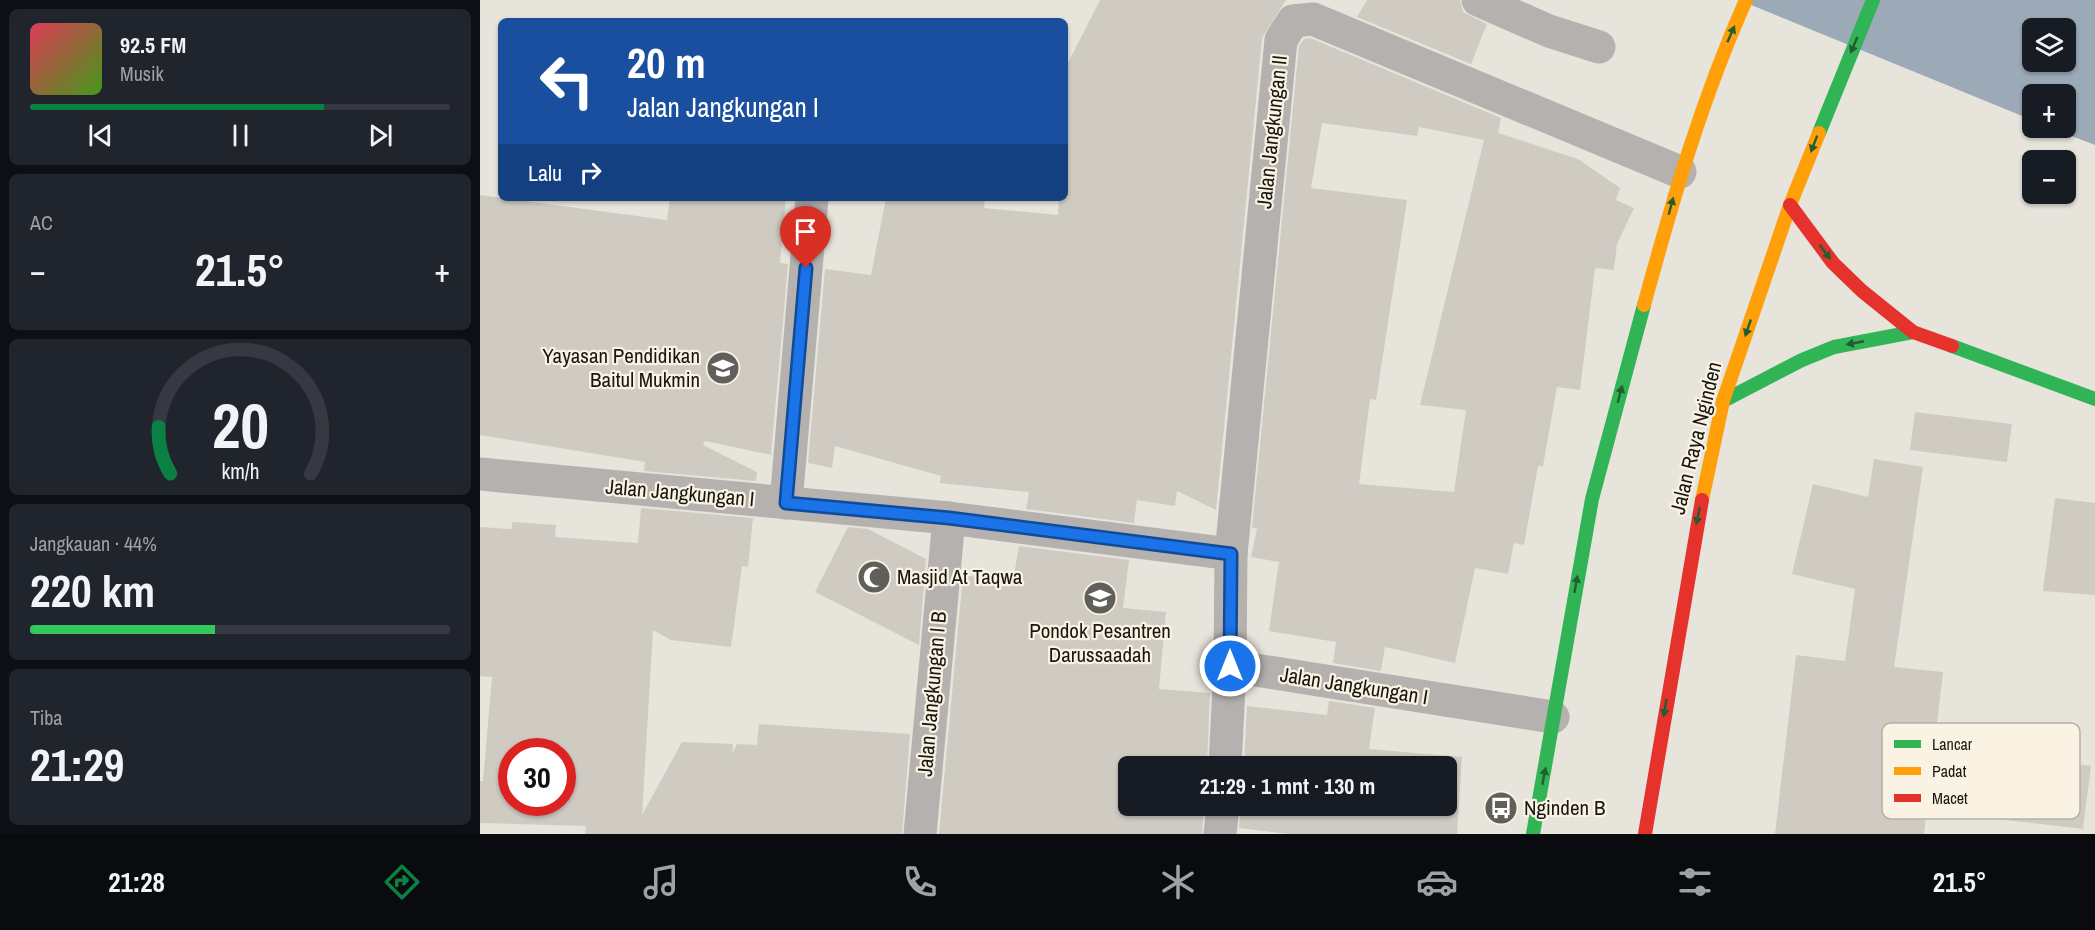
<!DOCTYPE html>
<html lang="id">
<head>
<meta charset="utf-8">
<style>
  :root { --surface:#171b24; --page:#20242c; --text:#f1f3f6; --muted:#9ea1a6; --line:#363941; --accent:#0b8043 }
  body { margin:0; font-family:"Archivo Narrow",sans-serif; background:var(--page); color:var(--text); height:100vh; display:flex; flex-direction:column; font-size:22px; white-space:nowrap }
  * { box-sizing:border-box; margin:0 }
  p { font-size:20px; color:var(--muted) }
  .icon { flex:none; width:33px; height:33px; fill:none; stroke:currentColor; stroke-width:2; stroke-linecap:round; stroke-linejoin:round }
  .map { position:relative; flex:1; overflow:hidden }
  .panel { display:flex; flex-direction:column; gap:9px; padding:9px; background:#0d0f14; width:480px }
  .panel>* { flex:none }
  .hud { position:absolute; left:18px; top:18px; width:570px; height:183px; border-radius:9px; box-shadow:0 2px 4px #0004; background:#1a4fa0; color:#fff; overflow:hidden }
  .fabs { position:absolute; left:1542px; top:18px; display:grid; gap:12px }
  .fabs a { display:grid; place-items:center; width:54px; height:54px; border-radius:9px; background:var(--surface); box-shadow:0 2px 4px #0004; font-size:30px }
  .speed { position:absolute; left:18px; top:738px; display:flex; gap:12px; font-size:30px; font-weight:700; text-align:center }
  .speed>* { display:grid; place-content:center; width:78px; height:78px; border-radius:50%; background:var(--surface); box-shadow:0 2px 4px #0004; line-height:1 }
  .speed .limit { border:9px solid #d22; background:#fff; color:#111 }
  .pin { position:absolute; display:grid; place-items:center; width:51px; height:51px; color:#fff; margin:-62px -26px; border-radius:50% 50% 50% 0; rotate:-45deg; box-shadow:0 0 6px #0007 }
  .pin .icon { rotate:45deg }
  .me { position:absolute; width:66px; margin:-33px; rotate:0deg; stroke-linejoin:round; filter:drop-shadow(0 0 4px #0008) }
  .turn { display:flex; align-items:center; gap:21px; height:126px; padding:0 30px; font-size:27px }
  .turn .icon { width:78px; height:78px; stroke-width:2.5 }
  .turn b { display:block; font-size:42px; line-height:51px }
  .then { display:flex; align-items:center; height:57px; padding:0 30px; background:#0003; gap:12px; font-size:22px }
  .big { font-size:45px; font-weight:800; line-height:1.1 }
  .panel .widget { flex:1; display:flex; flex-direction:column; justify-content:center; gap:9px; min-width:0; padding:0 21px; border-radius:9px; background:var(--page) }
  .panel .dial { align-items:center; gap:0 }
  .dial svg { height:156px; overflow:visible; fill:none; stroke:var(--line); stroke-width:7; stroke-linecap:round; text-anchor:middle }
  .dial text { fill:var(--text); stroke:none }
  .song { display:flex; align-items:center; gap:18px }
  .cover { width:72px; height:72px; border-radius:9px; background:linear-gradient(135deg,hsl(350 70% 55%),hsl(100 70% 35%)) }
  .played { height:6px; border-radius:3px; background:linear-gradient(90deg,var(--accent) 70%,var(--line) 70%) }
  .keys { display:flex; justify-content:space-around; direction:ltr }
  .heat { display:flex; justify-content:space-between; align-items:center; font-size:33px; direction:ltr }
  .charge { height:9px; border-radius:4px; background:linear-gradient(90deg,#34c759 44%,var(--line) 0) }
  .trip { position:absolute; left:638px; top:756px; width:339px; height:60px; border-radius:9px; background:var(--surface); box-shadow:0 2px 4px #0004; font-weight:800; line-height:60px; text-align:center }
  .dock { display:flex; height:96px; justify-content:space-around; align-items:center; background:#090b0e; color:var(--muted) }
  .dock .icon { width:42px; height:42px }
  .dock .on { color:var(--accent) }
  .dock b { font-size:27px; color:var(--text) }
  main { display:flex; flex:1; min-height:0 }
  .map>svg:first-child { display:block }
  .water { fill:#9caab7; fill-rule:evenodd }
  .building { fill:#cfcbc3; fill-rule:evenodd }
  .lines { fill:none; stroke-linecap:round; stroke-linejoin:round }
  .street { stroke:#b4b1af; stroke-width:33 }
  .fast { stroke:#30b455; stroke-width:14 }
  .slow { stroke:#ff9f0a; stroke-width:14 }
  .jam { stroke:#e5322d; stroke-width:14 }
  .oneway { fill:#235e30 }
  .route-casing { stroke:#114b97; stroke-width:15 }
  .route { stroke:#1a73e8; stroke-width:10 }
  .labels { text-anchor:middle; stroke-width:4.5; stroke-linejoin:round; paint-order:stroke }
  .street-label { font-size:21px; fill:#191712; stroke:#faf3e4 }
  .poi-label { font-size:21px; fill:#191712; stroke:#faf3e4; text-anchor:start }
  .key { fill:#faf3e4; stroke:#b6b1a5; stroke-width:1.5 }
  .key-label { font-size:16px; fill:#191712 }
</style>
</head>
<body>
<main>
<section class="panel">
<div class="widget">
<div class="song"><i class="cover"></i><div><b>92.5 FM</b><p>Musik</p></div></div>
<div class="played"></div>
<div class="keys"><svg class="icon" aria-label="previous" viewBox="0 0 24 24"><path d="M18 5L8 12l10 7zM5 5v14"/></svg><svg class="icon" aria-label="pause" viewBox="0 0 24 24"><path d="M8 5v14M16 5v14"/></svg><svg class="icon" aria-label="next" viewBox="0 0 24 24"><path d="M6 5l10 7-10 7zM19 5v14"/></svg></div>
</div>
<div class="widget"><p>AC</p>
<div class="heat"><a>−</a><b class="big">21.5°</b><a>+</a></div>
</div>
<div class="widget dial"><svg viewBox="0 0 100 80">
<path d="M14 69A42 42 0 1 1 86 69"/>
<path d="M14 69A42 42 0 0 1 8 45" stroke="#0b8043"/>
<text x="50" y="56" font-size="32" font-weight="700">20</text>
<text x="50" y="72" font-size="11">km/h</text>
</svg></div>
<div class="widget"><p>Jangkauan · 44%</p><b class="big">220 km</b><div class="charge"></div></div>
<div class="widget"><p>Tiba</p><b class="big">21:29</b></div>
</section>
<div class="map">
<svg width="1615" height="834" viewBox="0 0 1615 834">
  <rect width="100%" height="100%" fill="#e7e4dc"/>
  <path class="water" d="M1259 0H1615V145L1571 128H1586V94H1552V120ZM1552 28H1586V62H1552Z"/>
  <g class="building">
    <path d="M620 0H806L782 38 736 510 697 491 695 506 657 500 654 523 546 509 549 492 460 483 461 476 355 446 352 468 328 463 345 269 391 275 406 198H505L504 208 578 215 579 198H585V69Z"/>
    <path d="M887 0H980L983 12 1007 24 991 64 877 17Z"/>
    <path d="M830 38 1021 118 1018 133 1098 159 1140 188 1136 200 1154 208 1137 244 1134 270 1115 268 1100 390 1077 387 1063 466H1058L1044 545 1034 543 1028 574 995 568 975 663 905 647 901 671 853 663 856 642 789 631 799 562 771 557 777 529 772 527 819 46 824 39ZM842 123 937 136 939 127 1004 140 940 405 986 410 974 492 879 484 890 399 896 400 927 200 831 188Z"/>
    <path d="M0 195 187 220 190 198H306L300 263 308 264 291 455 225 441 223 445 277 472 276 481 164 471 165 462 0 435Z"/>
    <path d="M1435 412 1532 424 1527 462 1430 450Z"/>
    <path d="M1394 459 1443 467 1414 667 1463 672 1444 834H1295L1316 655 1365 661 1375 589 1312 574 1333 484 1388 497Z"/>
    <path d="M1575 498 1615 503V595L1563 591Z"/>
    <path d="M161 508 273 518 268 567 262 566 251 647 191 640 173 630 162 815 202 742 253 744 252 754 257 744 277 745 279 724 430 734 422 834H105L106 826 0 823V781H3L12 677 0 676V527L32 529V522L76 525 75 537 158 543ZM32 752H82V802H32Z"/>
    <path d="M368 527 388 529 446 559 439 645 335 592Z"/>
    <path d="M539 546 649 560 643 608 686 612 679 689 730 693 727 766H648V806H724L722 834H459L483 575 533 581Z"/>
    <path d="M849 701 895 708 889 749 982 757 977 834H808L759 828 761 806H966V766H764L767 706 847 715Z"/>
    <path d="M1526 756 1611 766 1603 829 1518 819Z"/>
  </g>
  <g class="lines">
    <g class="street">
      <path d="M998 0 1069 31 1119 47"/>
      <path d="M0 474 469 518 751 554"/>
      <path d="M306 503 332 198"/>
      <path d="M750 666 1073 717"/>
      <path d="M745 766 750 666 751 554 801 40 813 21 833 19 1200 172"/>
      <path d="M440 834 469 518"/>
      <path d="M740 834 743 806"/>
    </g>
    <g class="fast">
      <path d="M1339 133 1393 0"/>
      <path d="M1472 346 1615 399"/>
      <path d="M1243 401 1322 360 1354 347 1433 332"/>
      <path d="M1053 834 1112 499 1164 305"/>
    </g>
    <g class="slow">
      <path d="M1164 305C1193 199 1221 101 1266 0"/>
      <path d="M1222 500 1243 401 1310 205 1339 133"/>
    </g>
    <g class="jam">
      <path d="M1310 205 1353 263 1382 291 1433 332 1472 346"/>
      <path d="M1165 834 1222 500"/>
    </g>
  </g>
  <defs><path id="oneway-solid" d="M-6-.8H1V-3.2L6.5 0L1 3.2V.8H-6Z" transform="scale(1.5)"/></defs>
  <g class="oneway">
    <use href="#oneway-solid" transform="translate(1251 34) rotate(-66)"/>
    <use href="#oneway-solid" transform="translate(1374 45) rotate(113)"/>
    <use href="#oneway-solid" transform="translate(1334 144) rotate(111)"/>
    <use href="#oneway-solid" transform="translate(1191 206) rotate(-75)"/>
    <use href="#oneway-solid" transform="translate(1345 252) rotate(53)"/>
    <use href="#oneway-solid" transform="translate(1268 328) rotate(109)"/>
    <use href="#oneway-solid" transform="translate(1375 343) rotate(169)"/>
    <use href="#oneway-solid" transform="translate(1140 394) rotate(-75)"/>
    <use href="#oneway-solid" transform="translate(1218 516) rotate(102)"/>
    <use href="#oneway-solid" transform="translate(1096 584) rotate(-80)"/>
    <use href="#oneway-solid" transform="translate(1185 708) rotate(99)"/>
    <use href="#oneway-solid" transform="translate(1064 776) rotate(-79)"/>
  </g>
  <g class="lines">
    <g class="route-casing">
      <path id="route" d="M326 268 306 503 469 518 751 554 750 666"/>
    </g>
    <use href="#route" class="route"/>
  </g>
  <defs>
    <g id="school-disc" transform="scale(1.725)"><circle r="9.5" fill="#615f59" stroke="#faf3e4"/><path d="M0-5L7-2L0 1L-7-2ZM-4 1L0 2.5L4 1V4Q0 6-4 4Z" fill="#fff"/></g>
    <g id="mosque-disc" transform="scale(1.725)"><circle r="9.5" fill="#615f59" stroke="#faf3e4"/><path d="M3.5-4.9A6 6 0 1 0 3.5 4.9A5 5 0 1 1 3.5-4.9Z" fill="#fff"/></g>
    <g id="bus-disc" transform="scale(1.725)"><circle r="9.5" fill="#615f59" stroke="#faf3e4"/><path d="M-5-6H5V4H4V6H2V4H-2V6H-4V4H-5ZM-3.5-4V0h7V-4ZM-3.5 1.2v1.5H-2V1.2ZM2 1.2v1.5H3.5V1.2Z" fill="#fff"/></g>
  </defs>
  <g fill-rule="evenodd">
    <use href="#school-disc" x="243" y="368"/>
    <use href="#mosque-disc" x="394" y="577"/>
    <use href="#school-disc" x="620" y="598"/>
    <use href="#bus-disc" x="1021" y="808"/>
  </g>
  <g class="labels">
    <g class="street-label">
      <text transform="translate(792 132) rotate(-84)" y="7">Jalan Jangkungan II</text>
      <text transform="translate(1216 438) rotate(-76)" y="7">Jalan Raya Nginden</text>
      <text transform="translate(200 493) rotate(5)" y="7">Jalan Jangkungan I</text>
      <text transform="translate(874 686) rotate(9)" y="7">Jalan Jangkungan I</text>
      <text transform="translate(452 694) rotate(-85)" y="7">Jalan Jangkungan I B</text>
    </g>
    <g class="poi-label">
      <text x="220" y="363" text-anchor="end">Yayasan Pendidikan<tspan x="220" dy="24">Baitul Mukmin</tspan></text>
      <text x="417" y="584">Masjid At Taqwa</text>
      <text x="620" y="638" text-anchor="middle">Pondok Pesantren<tspan x="620" dy="24">Darussaadah</tspan></text>
      <text x="1044" y="815">Nginden B</text>
    </g>
  </g>
  <rect x="1402" y="723" width="198" height="96" rx="9" class="key"/>
  <rect x="1414" y="740" width="27" height="8" fill="#30b455"/>
  <rect x="1414" y="767" width="27" height="8" fill="#ff9f0a"/>
  <rect x="1414" y="794" width="27" height="8" fill="#e5322d"/>
  <g class="key-label">
    <text x="1452" y="750">Lancar</text>
    <text x="1452" y="777">Padat</text>
    <text x="1452" y="804">Macet</text>
  </g>
</svg>
<div class="fabs">
<a><svg class="icon" aria-label="layers" viewBox="0 0 24 24"><path d="M12 4l9 5-9 5-9-5zM3 14l9 5 9-5"/></svg></a>
<a>+</a>
<a>−</a>
</div>
<div class="speed"><div class="limit">30</div></div>
<div class="pin" style="left:326px;top:268px;background:#d93025"><svg class="icon" aria-label="arrive" viewBox="0 0 24 24"><path d="M6 21V4h12l-3 4 3 4H6"/></svg></div>
<svg class="me" style="left:750px;top:666px" viewBox="-20 -20 40 40"><circle r="17" fill="#1a73e8" stroke="#fff" stroke-width="3"/><path d="M0-11L8 9 0 5-8 9z" fill="#fff"/></svg>
<div class="trip">21:29 · 1 mnt · 130 m</div>
<div class="hud">
<div class="turn"><svg class="icon" aria-label="left" viewBox="0 0 24 24"><path d="M17 20v-9H6M10 6l-5 5 5 5"/></svg><div><b>20 m</b>Jalan Jangkungan I</div></div>
<div class="then">Lalu<svg class="icon" aria-label="right" viewBox="0 0 24 24"><path d="M7 20v-9h11M14 6l5 5-5 5"/></svg></div>
</div>
</div>
</main>
<nav class="dock">
<b>21:28</b>
<svg class="icon on" aria-label="directions" viewBox="0 0 24 24"><path d="M12 3l9 9-9 9-9-9zM9 14v-3h6M13 9l2 2-2 2"/></svg>
<svg class="icon" aria-label="music" viewBox="0 0 24 24"><path d="M9 18V5l10-2v13"/><circle cx="6" cy="18" r="3"/><circle cx="16" cy="16" r="3"/></svg>
<svg class="icon" aria-label="phone" viewBox="0 0 24 24"><path d="M5 4h4l2 5-3 2q2 4 5 5l2-3 5 2v4C11 20 4 13 5 4z"/></svg>
<svg class="icon" aria-label="climate" viewBox="0 0 24 24"><path d="M12 3v18M4 7l16 10M4 17L20 7"/></svg>
<svg class="icon" aria-label="car" viewBox="0 0 24 24"><path d="M5 17H2v-5l4-1 3-4h7l3 4 3 1v5h-3M9 17h6M6 11h13"/><circle cx="7" cy="17" r="2"/><circle cx="17" cy="17" r="2"/></svg>
<svg class="icon" aria-label="filters" viewBox="0 0 24 24"><path d="M4 7h16M4 17h16"/><circle cx="9" cy="7" r="2"/><circle cx="15" cy="17" r="2"/></svg>
<b>21.5°</b>
</nav>
</body>
</html>
